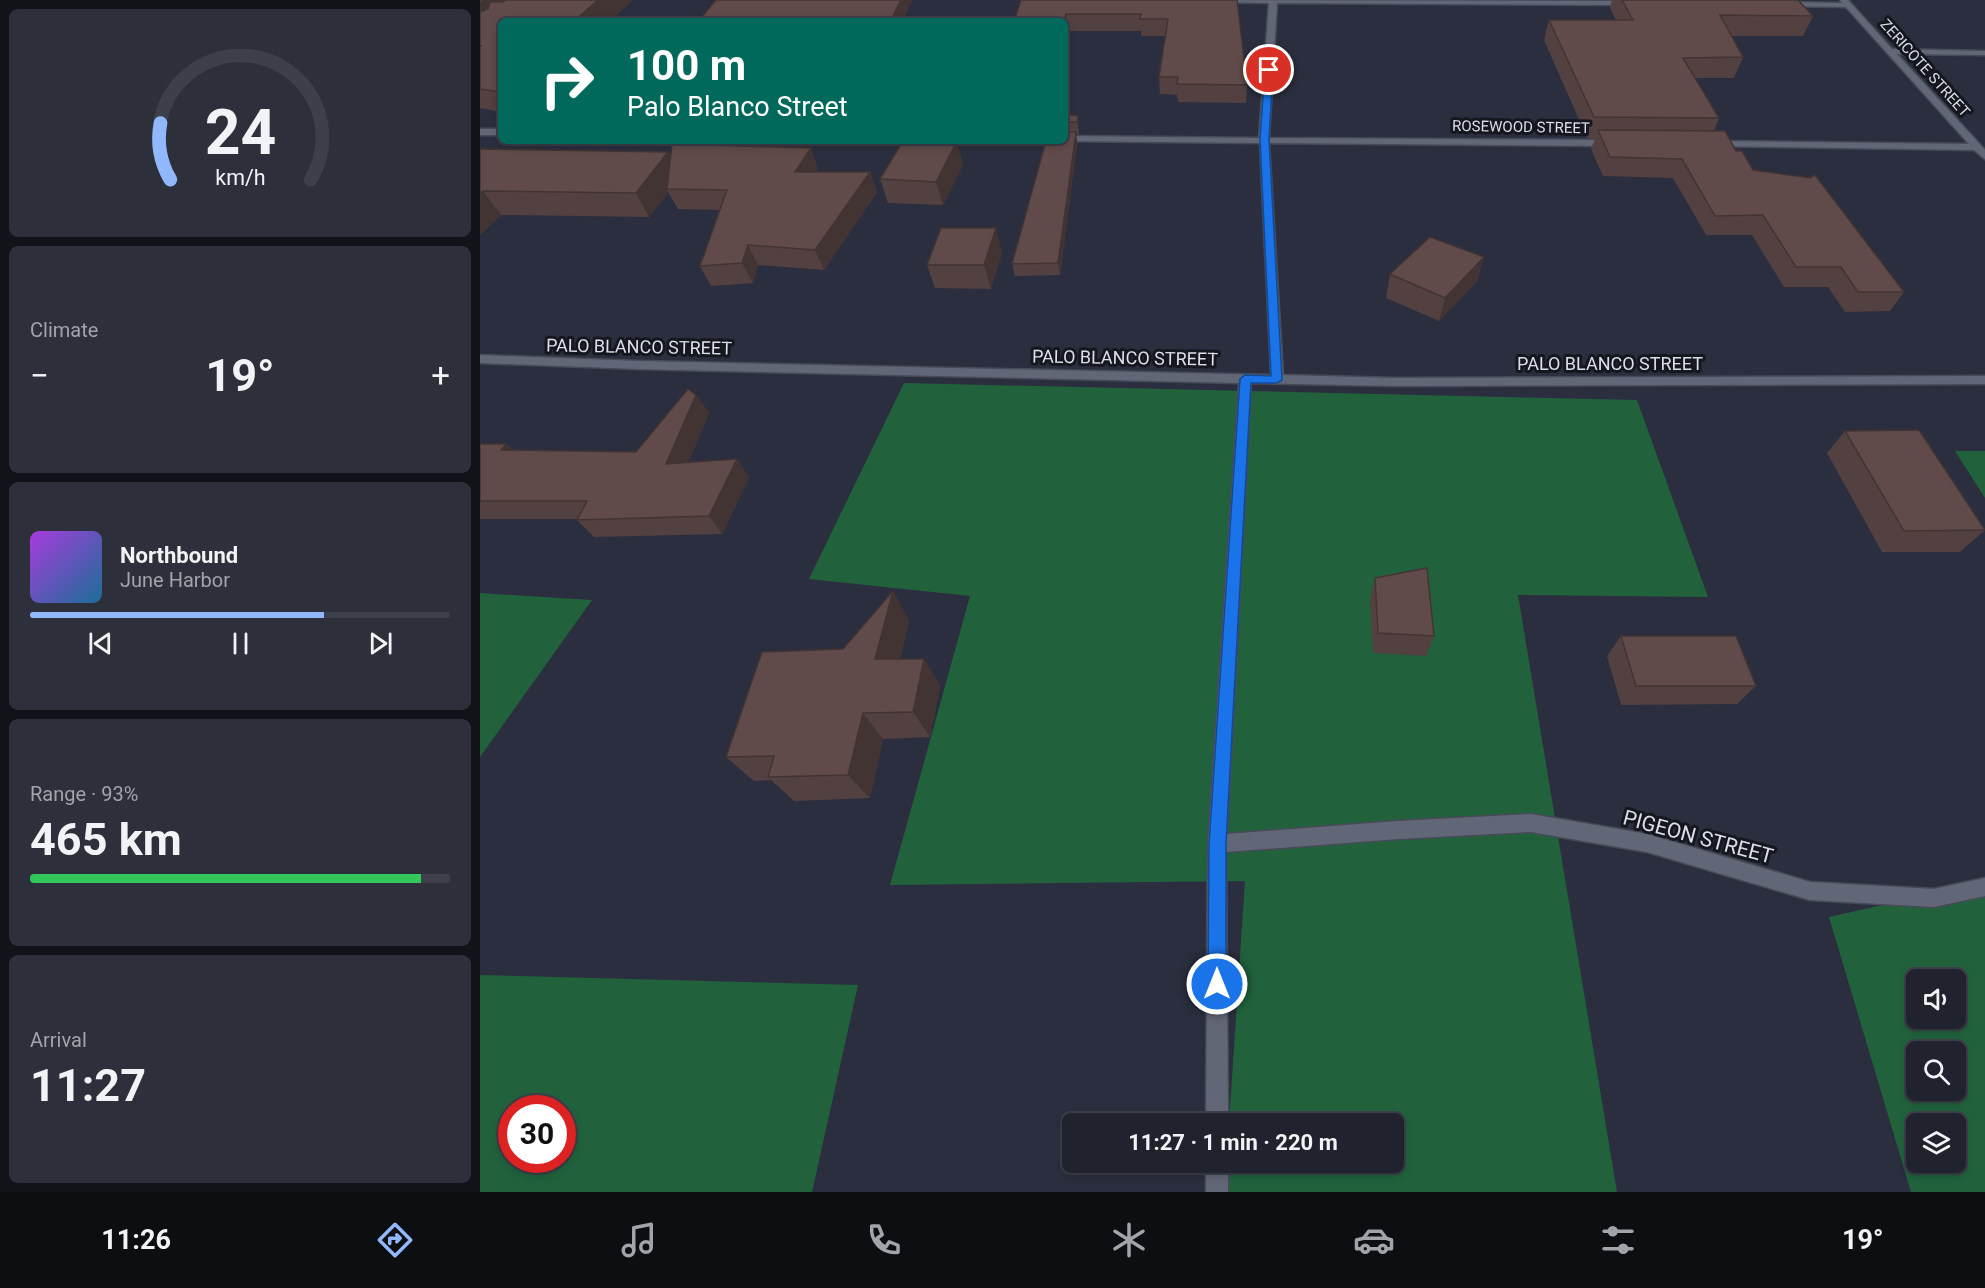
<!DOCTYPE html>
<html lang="en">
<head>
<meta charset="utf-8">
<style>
  :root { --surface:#20222e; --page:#2d2f3a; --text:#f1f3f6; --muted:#a2a4aa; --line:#3d3f4a; --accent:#91b8fd }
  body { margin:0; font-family:Roboto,sans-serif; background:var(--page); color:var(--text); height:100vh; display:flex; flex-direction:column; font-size:22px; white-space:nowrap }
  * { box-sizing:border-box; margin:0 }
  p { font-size:20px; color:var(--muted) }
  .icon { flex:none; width:33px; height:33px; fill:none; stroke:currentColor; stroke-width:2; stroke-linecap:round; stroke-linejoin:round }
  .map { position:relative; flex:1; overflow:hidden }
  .drawer { display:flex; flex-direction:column; gap:9px; padding:9px; background:#121319; width:480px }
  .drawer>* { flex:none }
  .hud { position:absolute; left:18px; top:18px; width:570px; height:126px; border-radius:9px; box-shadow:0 3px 9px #0003,0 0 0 2px var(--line); background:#00695c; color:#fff; overflow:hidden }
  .buttons { position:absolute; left:1426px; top:969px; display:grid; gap:12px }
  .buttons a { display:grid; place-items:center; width:60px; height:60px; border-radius:9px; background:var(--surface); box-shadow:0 3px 9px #0003,0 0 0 2px var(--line); font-size:30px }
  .speed { position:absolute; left:18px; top:1095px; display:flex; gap:12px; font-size:30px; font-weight:700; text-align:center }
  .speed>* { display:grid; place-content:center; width:78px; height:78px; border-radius:50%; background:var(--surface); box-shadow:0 3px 9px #0003,0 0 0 2px var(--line); line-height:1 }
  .speed .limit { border:9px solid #d22; background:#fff; color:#111 }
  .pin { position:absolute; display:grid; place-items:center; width:51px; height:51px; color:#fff; margin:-26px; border:3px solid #fff; border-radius:50%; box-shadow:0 2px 6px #0007 }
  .me { position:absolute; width:66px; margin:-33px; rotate:0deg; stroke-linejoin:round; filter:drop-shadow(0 0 4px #0008) }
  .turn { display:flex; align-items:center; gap:21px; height:126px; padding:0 30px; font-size:27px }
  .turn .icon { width:78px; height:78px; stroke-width:2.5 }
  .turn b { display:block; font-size:42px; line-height:51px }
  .big { font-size:45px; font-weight:700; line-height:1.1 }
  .drawer .tile { flex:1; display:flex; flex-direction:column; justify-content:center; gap:9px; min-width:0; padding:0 21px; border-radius:9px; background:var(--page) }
  .drawer .dial { align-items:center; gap:0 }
  .dial svg { height:156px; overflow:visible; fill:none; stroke:var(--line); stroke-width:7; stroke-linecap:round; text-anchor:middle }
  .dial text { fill:var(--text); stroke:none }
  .song { display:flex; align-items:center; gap:18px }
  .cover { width:72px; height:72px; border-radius:9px; background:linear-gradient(135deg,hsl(280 70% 55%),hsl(200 70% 35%)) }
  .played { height:6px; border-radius:3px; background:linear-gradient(90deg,var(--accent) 70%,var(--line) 70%) }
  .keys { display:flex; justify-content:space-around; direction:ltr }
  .heat { display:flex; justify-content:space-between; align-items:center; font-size:33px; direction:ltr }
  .charge { height:9px; border-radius:4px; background:linear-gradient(90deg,#34c759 93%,var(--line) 0) }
  .trip { position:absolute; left:582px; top:1113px; width:342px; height:60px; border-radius:9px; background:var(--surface); box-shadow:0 3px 9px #0003,0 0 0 2px var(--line); font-weight:700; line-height:60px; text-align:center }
  .tab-bar { display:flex; height:96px; justify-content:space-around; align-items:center; background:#0d0e12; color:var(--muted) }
  .tab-bar .icon { width:42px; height:42px }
  .tab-bar .selected { color:var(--accent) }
  .tab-bar b { font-size:27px; color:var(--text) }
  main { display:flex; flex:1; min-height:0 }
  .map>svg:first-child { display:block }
  .green { fill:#21623d; fill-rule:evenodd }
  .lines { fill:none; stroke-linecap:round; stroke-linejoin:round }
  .minor-casing { stroke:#474a57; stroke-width:3 }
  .minor { fill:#626778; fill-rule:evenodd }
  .wall { fill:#534040 }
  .shaded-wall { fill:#433434 }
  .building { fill:#604b4a; stroke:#433434; stroke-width:1.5 }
  .route { fill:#1a73e8; stroke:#114b97; stroke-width:1.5 }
  .labels { text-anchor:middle; stroke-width:6; stroke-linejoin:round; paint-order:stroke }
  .far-street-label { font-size:15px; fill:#dcdfe9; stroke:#15171e }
  .street-label { font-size:18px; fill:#dcdfe9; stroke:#15171e }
  .near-street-label { font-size:21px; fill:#dcdfe9; stroke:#15171e }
</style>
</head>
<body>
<main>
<section class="drawer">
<div class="tile dial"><svg viewBox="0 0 100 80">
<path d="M14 69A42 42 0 1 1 86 69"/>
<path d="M14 69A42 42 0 0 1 9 40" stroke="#91b8fd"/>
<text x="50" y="56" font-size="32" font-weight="700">24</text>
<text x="50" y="72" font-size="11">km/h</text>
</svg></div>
<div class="tile"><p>Climate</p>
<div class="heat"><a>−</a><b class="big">19°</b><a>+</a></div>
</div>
<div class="tile">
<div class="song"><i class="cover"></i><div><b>Northbound</b><p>June Harbor</p></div></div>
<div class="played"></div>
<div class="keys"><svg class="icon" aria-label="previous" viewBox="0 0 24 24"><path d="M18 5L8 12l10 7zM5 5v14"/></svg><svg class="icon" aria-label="pause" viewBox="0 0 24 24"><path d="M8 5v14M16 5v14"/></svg><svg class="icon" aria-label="next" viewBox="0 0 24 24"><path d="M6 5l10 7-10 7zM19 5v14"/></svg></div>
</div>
<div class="tile"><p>Range · 93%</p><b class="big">465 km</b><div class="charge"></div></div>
<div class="tile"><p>Arrival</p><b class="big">11:27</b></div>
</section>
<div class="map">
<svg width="1505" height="1192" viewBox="0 0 1505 1192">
  <rect width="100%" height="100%" fill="#2b2e3e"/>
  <g class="green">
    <path d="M424 383 1157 400 1228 597 1038 595 1137 1192H744L746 1163 914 1162V1124L749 1123 765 881 410 885 490 596 329 579Z"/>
    <path d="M1475 451H1505V498Z"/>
    <path d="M0 593 112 600 0 757Z"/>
    <path d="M1505 882V1192H1431L1349 917ZM1437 980H1476V1018H1437ZM1437 1052H1476V1090H1437ZM1437 1124H1476V1162H1437Z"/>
    <path d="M0 975 378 985 332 1192H0ZM82 1108V1160H32V1108Z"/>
  </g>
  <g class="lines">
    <g class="minor-casing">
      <g id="minor">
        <path d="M734 0 1149 1 1153 3 1149 5 797 3 789 138 1134 140 1139 143 1134 146 789 143 803 375 916 378 1505 376V384L916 386 771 383 747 834 918 821 1051 814 1167 834 1330 882 1454 889 1505 878V896L1454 907 1330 900 1167 852 1051 832 918 839 746 852 748 1124H726L728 844 759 383 158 369 0 363V355L158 361 791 375 780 143 582 141H585V136L779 138 789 3 738 2Z"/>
        <path d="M1360 0H1368L1412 49 1505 51V55L1417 54 1505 150V159L1494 150 1230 146 1228 144 1233 141 1489 144 1366 7 1302 6 1298 4 1302 2 1362 3Z"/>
        <rect x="0" y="129" width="21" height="6"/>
        <rect x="726" y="1162" width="22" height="30"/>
      </g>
    </g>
    <use href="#minor" class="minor"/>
  </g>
  <g class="wall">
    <path d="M0 0H153L129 21H21V112L0 108Z"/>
    <path d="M432 0 422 21H222L221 18Z"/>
    <path d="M541 0H757L767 85 766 103 698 102 697 95 680 94 679 77 685 36H661V31H588L585 43V21Z"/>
    <path d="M1132 0H1318L1333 16 1323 36H1251L1263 57 1254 78H1215L1239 118 1234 131 1256 151 1273 170 1424 292 1410 311 1365 312 1348 287H1304L1272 235H1226L1193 178 1123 176 1111 149 1115 139 1107 138 1064 40 1069 20H1136L1130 8Z"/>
    <path d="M585 114 598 116 599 128V134H596L597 143 580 275 535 276 532 264 585 141Z"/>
    <path d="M0 149 188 152 191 156 338 168 336 172H390L397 192 344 270 278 265 273 283 231 286 220 266 240 210 198 209 188 192 169 217 21 215 0 235Z"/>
    <path d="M483 164 463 205 408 203 400 179Z"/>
    <path d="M522 252 511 289 455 288 447 265Z"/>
    <path d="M1004 257 997 281 959 321 906 298 910 274Z"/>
    <path d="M216 395 229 413 208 463 269 477 242 534 114 537 97 520V519H0V444H26L32 450 156 452Z"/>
    <path d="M1365 431 1505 530 1480 552H1402L1347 453Z"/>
    <path d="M895 578 954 636 946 656 893 653 890 599Z"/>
    <path d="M429 620 420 659H444L460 686 450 737 403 739 390 798 314 801 291 780 274 781 246 757 363 649Z"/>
    <path d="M1141 636 1276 686 1257 704 1141 705 1127 656Z"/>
  </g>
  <g class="shaded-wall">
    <path d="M3 0H58L0 29V2Z"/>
    <path d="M118 0H153L129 21H94Z"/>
    <path d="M421 0H432L422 21H413L412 18Z"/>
    <path d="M586 14 588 31 585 43V21H584Z"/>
    <path d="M598 116 599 128V134L597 122Z"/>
    <path d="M596 132 597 143 580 275 578 263Z"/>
    <path d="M477 141 483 164 463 205 456 182Z"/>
    <path d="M331 148 338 168 323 192 315 172Z"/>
    <path d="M188 152 201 175 187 189 188 192 169 217 156 193Z"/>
    <path d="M390 172 397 192 344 270 335 250Z"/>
    <path d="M3 191 21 215 0 235V194Z"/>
    <path d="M516 228 522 252 511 289 504 265Z"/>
    <path d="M268 245 278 265 273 283 262 263Z"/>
    <path d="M1004 257 997 281 959 321 965 298Z"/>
    <path d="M216 395 229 413 200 482 186 464Z"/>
    <path d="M26 444 43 462 21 450Z"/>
    <path d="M257 459 269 477 242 534 229 516Z"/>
    <path d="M413 591 429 620 413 687 395 659Z"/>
    <path d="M444 659 460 686 450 737 433 712Z"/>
    <path d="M383 713 403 739 390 798 368 775Z"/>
  </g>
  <g class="building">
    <path d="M26 0H118L94 21H21V92L0 89V47L1 46H0V12L8 9 10 2H22Z"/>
    <path d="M236 0H421L412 18H221Z"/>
    <path d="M541 0H757L767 85 697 84 698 77H679L688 19H660L661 14H586L584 21H534Z"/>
    <path d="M1142 0H1318L1333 16 1240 15 1263 57 1203 58 1239 118 1114 117 1069 20H1153Z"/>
    <path d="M585 114 598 116 597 122H585Z"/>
    <path d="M1118 130 1245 131 1256 151H1262L1273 170 1330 178 1335 175 1424 292H1378L1361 267H1316L1283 215 1235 216 1202 159 1130 157Z"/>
    <path d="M585 132H596L578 263 532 264 566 141H585Z"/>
    <path d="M423 141H477L456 182 400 179Z"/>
    <path d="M192 144 331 148 315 172H390L335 250 268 245 262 263 220 266 247 190 187 189Z"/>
    <path d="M0 149 188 152 156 193 3 191 0 194Z"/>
    <path d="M461 228H516L504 265H447Z"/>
    <path d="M950 237 1004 257 965 298 910 274Z"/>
    <path d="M208 389 216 395 186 464 257 459 229 516 97 520 107 501H0V444H26L21 450 156 452Z"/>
    <path d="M1439 430 1505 530 1424 531 1365 431Z"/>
    <path d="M947 568 954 636 898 633 895 578Z"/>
    <path d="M413 591 395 659H444L433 712 383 713 368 775 288 777 294 756 246 757 282 652 363 649Z"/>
    <path d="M1141 636H1256L1276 686H1156Z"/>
  </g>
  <path class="route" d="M789 68 793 70 789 139 802 380 797 383H771L746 844V984L743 990 737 993 731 990 728 984 729 844 760 379 765 375 791 376 780 139 785 70Z"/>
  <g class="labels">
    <g class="far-street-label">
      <text transform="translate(1445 68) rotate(48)" y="5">ZERICOTE STREET</text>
      <text transform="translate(1041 127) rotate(1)" y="5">ROSEWOOD STREET</text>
    </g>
    <g class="street-label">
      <text transform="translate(159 347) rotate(1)" y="6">PALO BLANCO STREET</text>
      <text transform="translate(645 358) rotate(1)" y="6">PALO BLANCO STREET</text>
      <text x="1130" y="370">PALO BLANCO STREET</text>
    </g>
    <g class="near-street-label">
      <text transform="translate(1218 837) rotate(15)" y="7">PIGEON STREET</text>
    </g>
  </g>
</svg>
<div class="buttons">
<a><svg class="icon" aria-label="sound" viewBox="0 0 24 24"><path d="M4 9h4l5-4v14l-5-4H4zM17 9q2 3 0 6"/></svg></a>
<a><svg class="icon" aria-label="search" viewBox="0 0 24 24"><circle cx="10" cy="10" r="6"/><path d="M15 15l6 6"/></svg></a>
<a><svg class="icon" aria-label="layers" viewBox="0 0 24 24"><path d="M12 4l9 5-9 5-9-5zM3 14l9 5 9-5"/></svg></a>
</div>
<div class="speed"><div class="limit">30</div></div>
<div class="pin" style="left:789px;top:70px;background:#d93025"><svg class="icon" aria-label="arrive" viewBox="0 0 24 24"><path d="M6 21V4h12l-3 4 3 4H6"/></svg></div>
<svg class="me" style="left:737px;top:984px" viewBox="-20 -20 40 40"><circle r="17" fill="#1a73e8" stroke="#fff" stroke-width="3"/><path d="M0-11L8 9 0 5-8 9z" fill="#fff"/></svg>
<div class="trip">11:27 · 1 min · 220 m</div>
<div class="hud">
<div class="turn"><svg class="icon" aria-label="right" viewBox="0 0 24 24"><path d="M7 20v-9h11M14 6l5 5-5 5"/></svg><div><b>100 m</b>Palo Blanco Street</div></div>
</div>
</div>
</main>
<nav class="tab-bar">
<b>11:26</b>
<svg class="icon selected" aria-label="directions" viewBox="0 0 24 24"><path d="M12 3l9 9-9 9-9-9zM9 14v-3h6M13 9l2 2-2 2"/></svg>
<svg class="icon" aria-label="music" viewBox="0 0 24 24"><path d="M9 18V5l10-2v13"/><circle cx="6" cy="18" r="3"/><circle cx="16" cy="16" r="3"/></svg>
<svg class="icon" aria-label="phone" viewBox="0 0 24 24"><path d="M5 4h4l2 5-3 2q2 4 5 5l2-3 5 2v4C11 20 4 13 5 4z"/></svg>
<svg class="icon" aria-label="climate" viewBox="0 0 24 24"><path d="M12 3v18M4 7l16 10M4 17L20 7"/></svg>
<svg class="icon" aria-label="car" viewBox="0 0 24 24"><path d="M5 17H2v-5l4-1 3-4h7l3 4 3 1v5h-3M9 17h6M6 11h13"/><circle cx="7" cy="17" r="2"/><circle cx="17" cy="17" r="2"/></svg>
<svg class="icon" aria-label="filters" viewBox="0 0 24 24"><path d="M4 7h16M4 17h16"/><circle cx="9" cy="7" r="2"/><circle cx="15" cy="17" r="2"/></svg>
<b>19°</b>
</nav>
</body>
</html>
